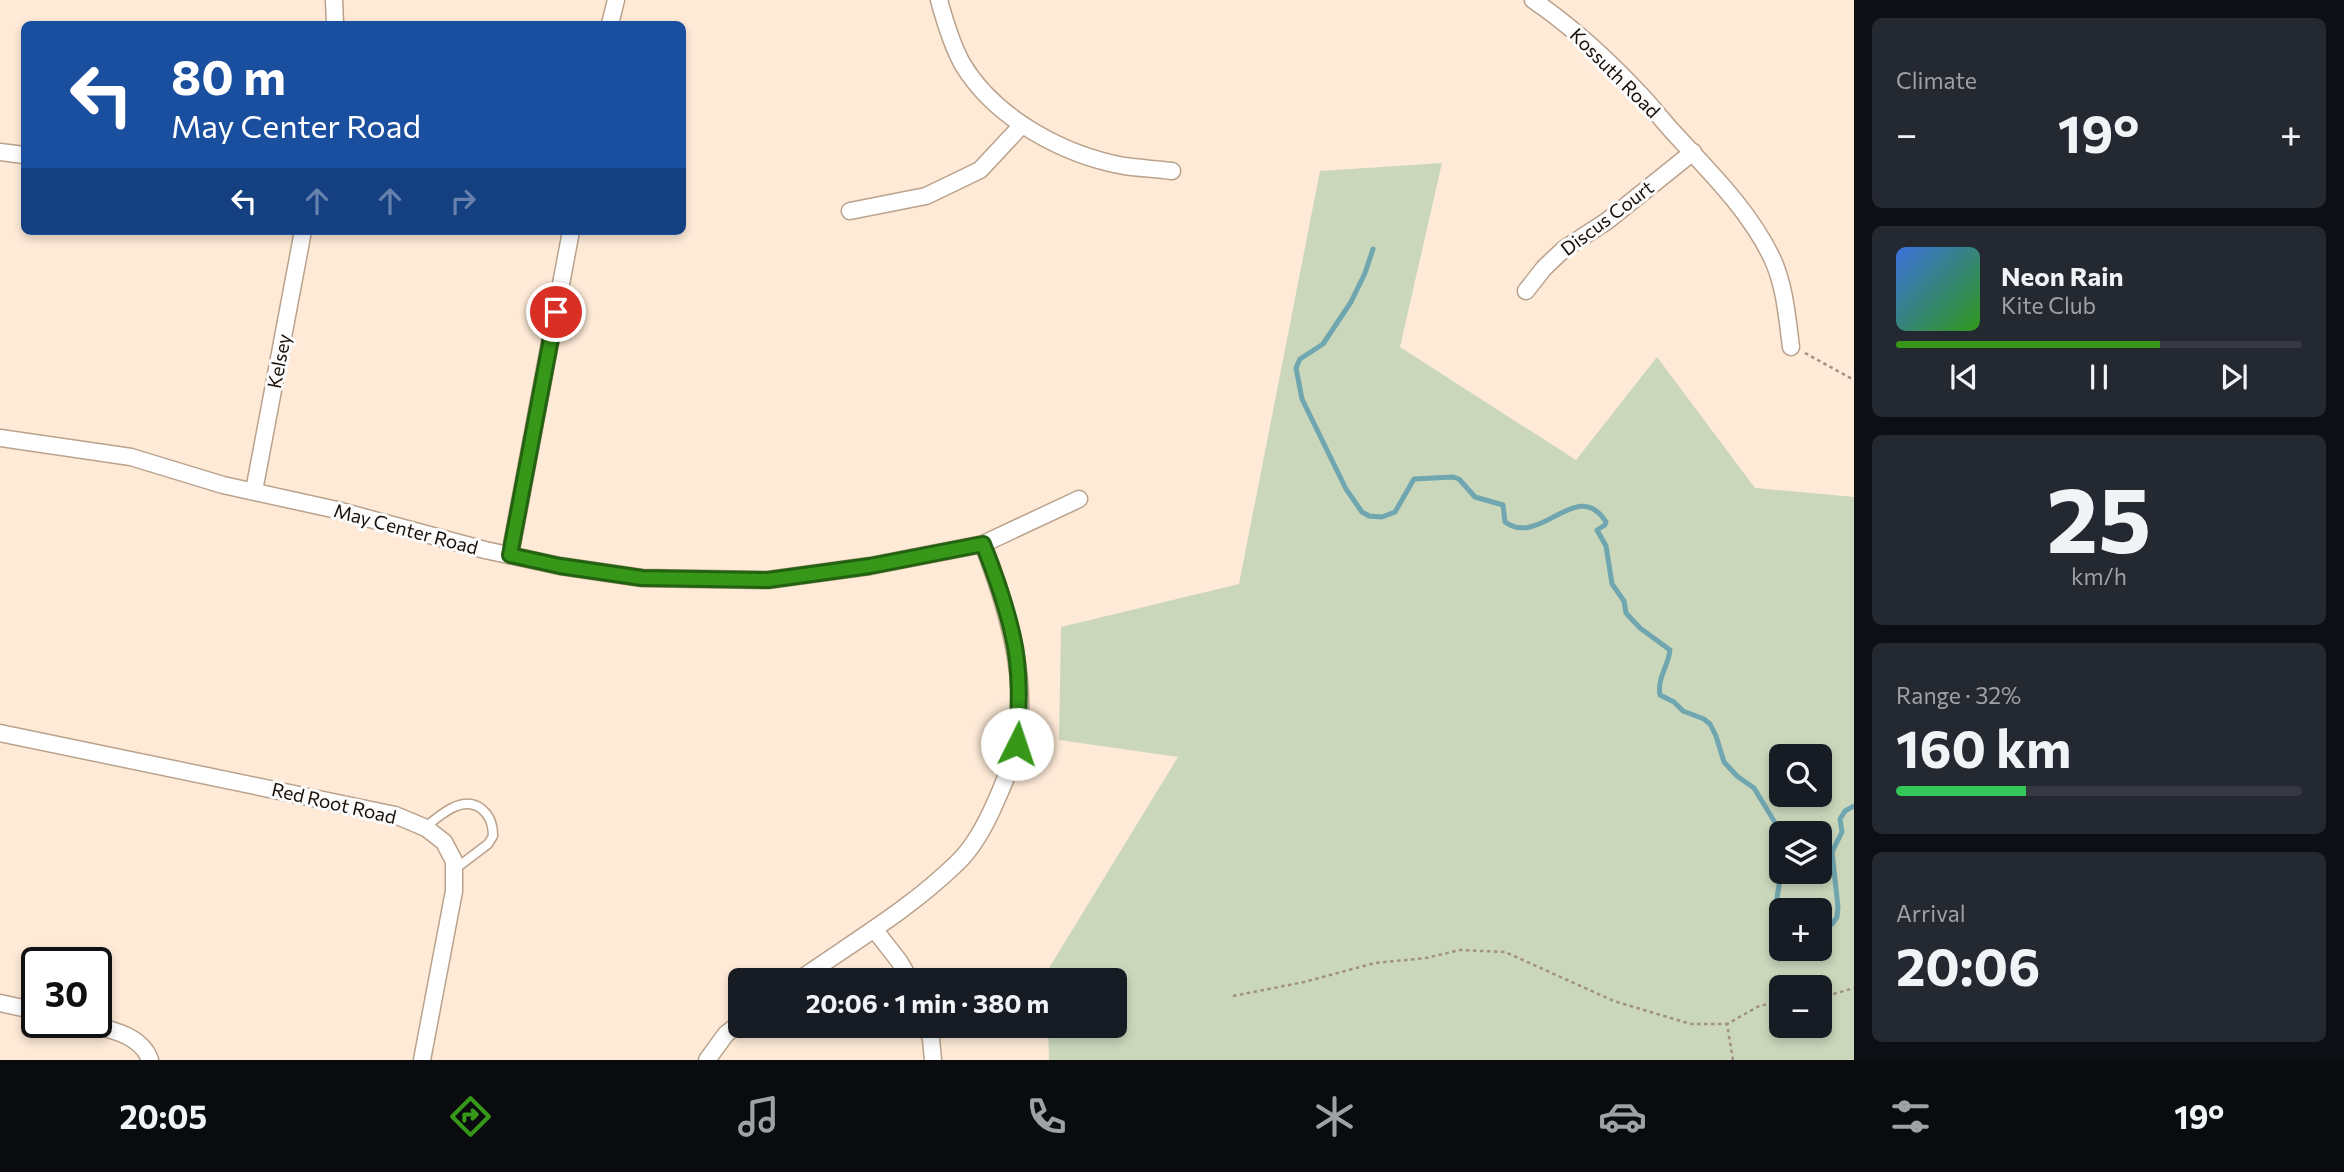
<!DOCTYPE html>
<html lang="en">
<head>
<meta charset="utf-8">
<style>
  :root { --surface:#171b24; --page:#242831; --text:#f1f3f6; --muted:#9ea1a6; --line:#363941; --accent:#369719 }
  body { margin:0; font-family:Commissioner,sans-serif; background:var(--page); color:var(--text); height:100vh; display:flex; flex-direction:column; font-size:26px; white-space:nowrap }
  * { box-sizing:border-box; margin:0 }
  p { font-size:23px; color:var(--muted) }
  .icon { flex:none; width:38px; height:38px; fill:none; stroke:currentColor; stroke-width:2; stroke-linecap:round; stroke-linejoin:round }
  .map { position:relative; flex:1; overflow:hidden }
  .details { display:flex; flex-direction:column; gap:18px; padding:18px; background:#0d0f14; width:490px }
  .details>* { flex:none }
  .top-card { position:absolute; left:21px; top:21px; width:665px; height:214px; border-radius:10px; box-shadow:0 4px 10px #0003; background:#1a4fa0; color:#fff; overflow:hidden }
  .buttons { position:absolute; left:1769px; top:744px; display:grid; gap:14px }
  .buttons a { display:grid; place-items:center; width:63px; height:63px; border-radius:10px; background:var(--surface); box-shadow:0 4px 10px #0003; font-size:35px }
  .speed { position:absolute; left:21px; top:947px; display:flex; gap:14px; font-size:35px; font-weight:700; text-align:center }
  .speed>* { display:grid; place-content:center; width:91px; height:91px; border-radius:50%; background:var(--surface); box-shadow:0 4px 10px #0003; line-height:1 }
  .speed .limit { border:4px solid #111; border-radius:10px; background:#fff; color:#111 }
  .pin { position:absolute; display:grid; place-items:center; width:60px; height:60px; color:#fff; margin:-30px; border:4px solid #fff; border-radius:50%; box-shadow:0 2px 7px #0007 }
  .me { position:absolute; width:77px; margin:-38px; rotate:4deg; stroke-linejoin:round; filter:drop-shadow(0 0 5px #0008) }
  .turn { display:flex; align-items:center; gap:24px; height:147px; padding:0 35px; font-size:32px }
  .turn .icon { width:91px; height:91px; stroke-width:2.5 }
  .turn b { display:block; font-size:49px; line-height:60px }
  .lanes { display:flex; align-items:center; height:66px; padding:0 35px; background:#0003; justify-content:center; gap:35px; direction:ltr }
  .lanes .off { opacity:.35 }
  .big { font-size:52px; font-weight:700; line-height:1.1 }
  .details .widget { flex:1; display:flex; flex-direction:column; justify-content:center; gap:10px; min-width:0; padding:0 24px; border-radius:10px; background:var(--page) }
  .details .dial { align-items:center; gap:0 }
  .dial b { font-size:91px; line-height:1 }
  .song { display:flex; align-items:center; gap:21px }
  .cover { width:84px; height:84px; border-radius:10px; background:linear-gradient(135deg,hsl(220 70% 55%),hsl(110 70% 35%)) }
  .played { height:7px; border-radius:4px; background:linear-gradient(90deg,var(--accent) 65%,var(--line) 65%) }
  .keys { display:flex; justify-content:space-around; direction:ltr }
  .heat { display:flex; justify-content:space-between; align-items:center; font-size:38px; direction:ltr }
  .charge { height:10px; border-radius:5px; background:linear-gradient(90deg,#34c759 32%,var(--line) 0) }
  .trip { position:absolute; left:728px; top:968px; width:399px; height:70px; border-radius:10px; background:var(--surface); box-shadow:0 4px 10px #0003; font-weight:700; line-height:70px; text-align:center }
  .tab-bar { display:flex; height:112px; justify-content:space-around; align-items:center; background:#090b0e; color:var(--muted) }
  .tab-bar .icon { width:49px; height:49px }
  .tab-bar .on { color:var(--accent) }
  .tab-bar b { font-size:32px; color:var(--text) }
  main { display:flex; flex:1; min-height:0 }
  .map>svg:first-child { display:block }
  .green { fill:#cad7bb; fill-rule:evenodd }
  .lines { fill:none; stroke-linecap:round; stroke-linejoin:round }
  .stream { stroke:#70a6b0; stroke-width:5 }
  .lane-casing { stroke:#baa28c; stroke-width:11 }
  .street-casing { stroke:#baa28c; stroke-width:19 }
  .path { stroke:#a09183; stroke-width:2.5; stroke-dasharray:3.5 3.5; stroke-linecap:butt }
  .lane { stroke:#fff; stroke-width:8 }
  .street { stroke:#fff; stroke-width:16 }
  .route-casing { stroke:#236210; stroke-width:18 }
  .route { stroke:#369719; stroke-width:12 }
  .labels { text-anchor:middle; stroke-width:6; stroke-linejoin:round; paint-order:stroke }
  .street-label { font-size:19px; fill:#180f08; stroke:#fbfbfb }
</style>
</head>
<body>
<main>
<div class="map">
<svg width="1854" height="1060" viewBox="0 0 1854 1060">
  <rect width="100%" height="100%" fill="#feead7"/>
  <path class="green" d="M1442 163 1400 347 1576 460 1657 357 1755 488 1854 497V1060H1049L1048 1026H1115V980H1047L1046 973 1178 757 1059 740 1061 627 1239 584 1320 171ZM1782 756H1820V794H1782ZM1782 833H1820V872H1782ZM1782 910H1820V948H1782ZM1782 987H1820V1026H1782Z"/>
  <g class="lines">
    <g class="stream">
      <path d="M1373 249 1365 273 1351 302 1323 344 1300 359 1296 368 1302 399 1346 489 1362 512 1369 516 1382 517 1395 512 1414 479 1453 477 1459 479 1475 497 1503 505 1505 522C1541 548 1577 476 1606 522L1605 525 1597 530 1606 546 1612 584 1624 601 1626 613 1640 628 1670 650C1668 667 1657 678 1660 695L1674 702 1683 711 1704 719 1710 724 1716 736 1724 762 1737 776 1754 788 1782 834"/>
      <path d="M1782 866 1777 898 1787 910"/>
      <path d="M1820 924H1832L1837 917 1838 907 1832 852 1842 832 1840 819 1845 811 1854 806"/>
    </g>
    <g class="lane-casing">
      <path id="lane" d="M424 828C433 821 442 813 452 808 476 796 493 813 493 836L488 844 455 869"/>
    </g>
    <g class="street-casing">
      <g id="street">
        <path d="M334 0 335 24"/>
        <path d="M939 0C945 22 952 46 963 65 996 119 1064 155 1124 166 1139 168 1156 169 1172 171"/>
        <path d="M1533 0C1571 26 1606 58 1638 92 1650 104 1661 119 1673 132 1709 171 1749 210 1772 258 1785 286 1787 317 1791 347"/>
        <path d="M610 24 616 0"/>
        <path d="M0 152 24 155"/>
        <path d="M850 211 926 196 980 170 1022 125"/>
        <path d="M1526 291 1544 268 1564 249 1607 221 1693 152"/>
        <path d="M0 438 131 457 223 485 337 510 485 550 560 566 642 578 768 580 870 566 983 544 1079 499"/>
        <path d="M254 491 303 231"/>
        <path d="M510 555 571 231"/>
        <path d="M0 733 395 815 426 828 444 842 454 861V891L422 1060"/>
        <path d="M874 929 899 961 910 980"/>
        <path d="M799 980C853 942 910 909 957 863 974 847 987 822 996 801 1004 783 1012 765 1016 746 1030 681 1006 604 983 544"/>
        <path d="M0 1003 37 1011"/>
        <path d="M80 1022C104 1028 141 1033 150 1060"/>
        <path d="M927 1026 931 1039 933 1060"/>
        <path d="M707 1060 726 1034 740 1023"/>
      </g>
    </g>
    <g class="path">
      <path d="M1805 353 1854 380"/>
      <path d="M1233 996 1304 982 1375 963 1426 958 1460 950 1505 952 1614 1001 1691 1024H1727"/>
      <path d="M1820 998 1854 988"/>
      <path d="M1733 1060 1727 1024 1761 1005 1782 1004"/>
    </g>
    <use href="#lane" class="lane"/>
    <use href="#street" class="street"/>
  </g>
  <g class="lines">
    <g class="route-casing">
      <path id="route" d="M556 312 510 555 560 566 642 578 768 580 870 566 983 544C995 574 1006 605 1013 637 1021 671 1019 709 1017 744"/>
    </g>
    <use href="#route" class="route"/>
  </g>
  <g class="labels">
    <g class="street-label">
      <text transform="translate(1615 73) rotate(45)" y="7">Kossuth Road</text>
      <text transform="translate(1607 218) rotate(-37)" y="7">Discus Court</text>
      <text transform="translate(279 361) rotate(-79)" y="7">Kelsey</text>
      <text transform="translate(406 529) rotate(15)" y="7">May Center Road</text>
      <text transform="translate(334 803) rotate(13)" y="7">Red Root Road</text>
    </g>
  </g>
</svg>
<div class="buttons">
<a><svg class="icon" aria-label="search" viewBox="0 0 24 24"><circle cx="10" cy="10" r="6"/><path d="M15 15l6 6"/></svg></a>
<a><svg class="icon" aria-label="layers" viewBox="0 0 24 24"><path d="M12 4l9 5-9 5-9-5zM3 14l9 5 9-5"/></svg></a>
<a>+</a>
<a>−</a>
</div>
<div class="speed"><div class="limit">30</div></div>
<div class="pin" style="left:556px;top:312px;background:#d93025"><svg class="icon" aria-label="arrive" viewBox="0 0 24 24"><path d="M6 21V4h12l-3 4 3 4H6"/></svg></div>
<svg class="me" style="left:1017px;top:744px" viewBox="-20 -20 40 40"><circle r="19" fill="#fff"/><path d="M0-13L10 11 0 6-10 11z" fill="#369719"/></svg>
<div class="trip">20:06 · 1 min · 380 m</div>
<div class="top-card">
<div class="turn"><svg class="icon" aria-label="left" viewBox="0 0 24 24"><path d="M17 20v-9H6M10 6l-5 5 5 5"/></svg><div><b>80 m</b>May Center Road</div></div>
<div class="lanes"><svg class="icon" aria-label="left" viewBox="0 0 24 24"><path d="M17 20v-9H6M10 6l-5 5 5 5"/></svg><svg class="icon off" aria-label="ahead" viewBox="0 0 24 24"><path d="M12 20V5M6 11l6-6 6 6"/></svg><svg class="icon off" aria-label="ahead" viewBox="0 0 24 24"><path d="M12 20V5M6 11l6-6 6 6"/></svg><svg class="icon off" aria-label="right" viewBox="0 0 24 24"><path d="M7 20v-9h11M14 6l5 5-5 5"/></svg></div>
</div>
</div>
<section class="details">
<div class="widget"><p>Climate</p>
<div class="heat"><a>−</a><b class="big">19°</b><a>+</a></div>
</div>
<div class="widget">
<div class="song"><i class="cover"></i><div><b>Neon Rain</b><p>Kite Club</p></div></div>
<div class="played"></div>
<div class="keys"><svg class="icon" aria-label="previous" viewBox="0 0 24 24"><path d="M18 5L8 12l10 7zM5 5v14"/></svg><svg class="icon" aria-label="pause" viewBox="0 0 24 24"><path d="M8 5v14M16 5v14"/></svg><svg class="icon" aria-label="next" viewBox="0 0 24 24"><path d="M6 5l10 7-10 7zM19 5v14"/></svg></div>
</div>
<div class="widget dial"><b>25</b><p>km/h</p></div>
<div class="widget"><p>Range · 32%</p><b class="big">160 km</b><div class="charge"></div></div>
<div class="widget"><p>Arrival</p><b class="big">20:06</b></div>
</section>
</main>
<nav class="tab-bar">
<b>20:05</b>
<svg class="icon on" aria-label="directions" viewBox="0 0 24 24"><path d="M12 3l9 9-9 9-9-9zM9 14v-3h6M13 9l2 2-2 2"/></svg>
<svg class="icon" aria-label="music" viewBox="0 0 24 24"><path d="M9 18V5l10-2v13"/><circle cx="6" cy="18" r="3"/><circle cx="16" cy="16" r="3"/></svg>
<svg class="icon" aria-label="phone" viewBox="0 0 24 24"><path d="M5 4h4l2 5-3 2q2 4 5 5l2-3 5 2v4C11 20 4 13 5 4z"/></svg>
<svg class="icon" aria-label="climate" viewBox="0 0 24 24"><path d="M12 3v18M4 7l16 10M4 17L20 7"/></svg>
<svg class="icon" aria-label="car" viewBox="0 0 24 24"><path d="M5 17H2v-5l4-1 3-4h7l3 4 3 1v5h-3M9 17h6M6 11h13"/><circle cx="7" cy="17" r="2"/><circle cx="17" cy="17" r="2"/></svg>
<svg class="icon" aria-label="filters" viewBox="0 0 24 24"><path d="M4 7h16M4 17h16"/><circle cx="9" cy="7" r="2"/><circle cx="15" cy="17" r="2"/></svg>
<b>19°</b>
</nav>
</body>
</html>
